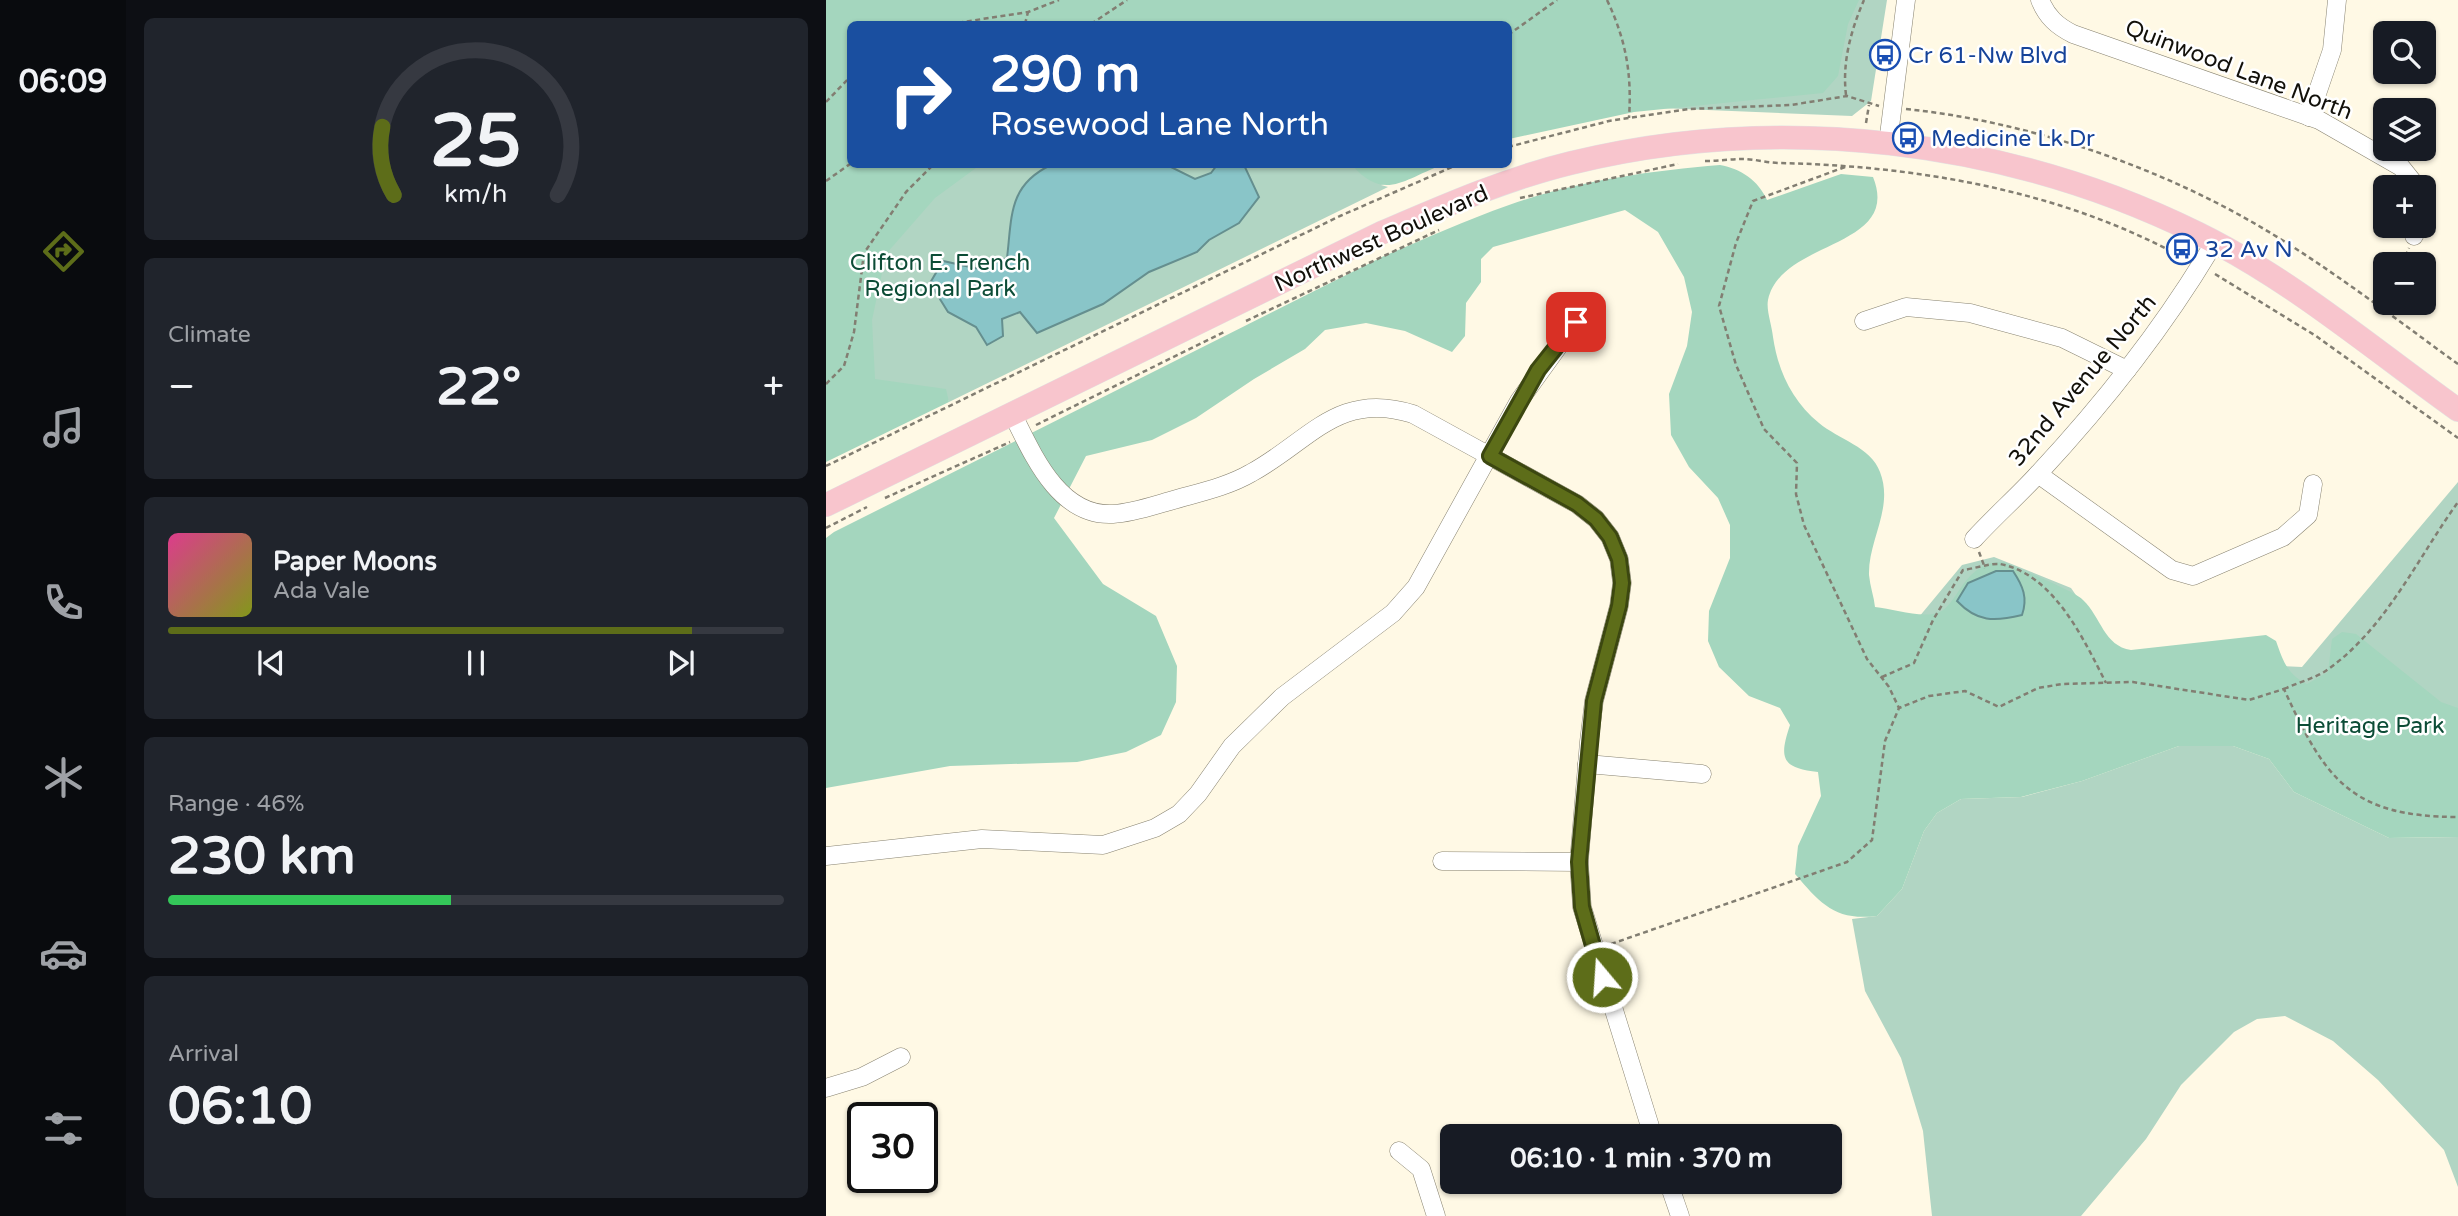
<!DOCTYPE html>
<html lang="en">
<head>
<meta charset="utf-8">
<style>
  :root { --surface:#171b24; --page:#20242c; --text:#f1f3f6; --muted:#9ea1a6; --line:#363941; --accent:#5d6d19 }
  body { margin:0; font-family:"Varela Round",sans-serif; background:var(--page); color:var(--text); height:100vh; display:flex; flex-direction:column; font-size:26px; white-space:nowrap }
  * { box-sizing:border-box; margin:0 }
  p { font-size:23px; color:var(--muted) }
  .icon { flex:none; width:38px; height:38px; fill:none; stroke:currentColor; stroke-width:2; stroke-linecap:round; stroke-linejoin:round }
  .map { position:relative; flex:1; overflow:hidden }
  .details { display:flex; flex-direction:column; gap:18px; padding:18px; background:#0d0f14; width:700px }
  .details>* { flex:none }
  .guide { position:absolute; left:21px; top:21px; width:665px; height:147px; border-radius:10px; box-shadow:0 2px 5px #0004; background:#1a4fa0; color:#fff; overflow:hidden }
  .fabs { position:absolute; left:1547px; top:21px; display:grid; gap:14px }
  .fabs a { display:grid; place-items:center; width:63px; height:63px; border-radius:10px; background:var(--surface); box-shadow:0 2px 5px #0004; font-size:35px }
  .speed { position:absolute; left:21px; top:1102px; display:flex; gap:14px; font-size:35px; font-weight:700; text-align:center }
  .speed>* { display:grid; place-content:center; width:91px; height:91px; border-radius:50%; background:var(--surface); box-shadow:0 2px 5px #0004; line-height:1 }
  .speed .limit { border:4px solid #111; border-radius:10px; background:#fff; color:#111 }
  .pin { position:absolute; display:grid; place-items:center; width:60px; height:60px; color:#fff; margin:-30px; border-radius:14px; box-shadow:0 4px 10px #0006 }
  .me { position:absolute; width:77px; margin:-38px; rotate:342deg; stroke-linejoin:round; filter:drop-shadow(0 0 5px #0008) }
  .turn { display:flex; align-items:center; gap:24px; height:147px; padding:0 28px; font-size:32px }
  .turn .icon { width:91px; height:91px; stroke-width:2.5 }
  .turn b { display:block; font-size:49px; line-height:60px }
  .big { font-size:52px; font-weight:700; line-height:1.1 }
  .details .card { flex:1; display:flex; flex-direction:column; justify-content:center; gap:10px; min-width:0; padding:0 24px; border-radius:10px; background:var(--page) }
  .details .dial { align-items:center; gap:0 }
  .dial svg { height:182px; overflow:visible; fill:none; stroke:var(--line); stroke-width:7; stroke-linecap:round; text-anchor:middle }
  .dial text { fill:var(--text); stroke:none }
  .song { display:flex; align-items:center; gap:21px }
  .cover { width:84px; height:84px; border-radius:10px; background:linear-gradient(135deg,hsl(330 70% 55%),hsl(70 70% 35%)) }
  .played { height:7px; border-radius:4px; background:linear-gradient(90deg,var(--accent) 85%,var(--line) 85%) }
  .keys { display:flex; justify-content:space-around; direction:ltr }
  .heat { display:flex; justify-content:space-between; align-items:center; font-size:38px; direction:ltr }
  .charge { height:10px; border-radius:5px; background:linear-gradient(90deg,#34c759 46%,var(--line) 0) }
  .trip { position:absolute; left:614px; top:1124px; width:402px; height:70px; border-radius:10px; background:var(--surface); box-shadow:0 2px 5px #0004; font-weight:700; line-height:70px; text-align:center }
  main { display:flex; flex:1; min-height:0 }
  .tab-bar { display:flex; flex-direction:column; width:126px; justify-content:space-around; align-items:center; background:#090b0e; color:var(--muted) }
  .tab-bar .icon { width:49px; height:49px }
  .tab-bar .current { color:var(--accent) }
  .tab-bar b { font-size:32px; color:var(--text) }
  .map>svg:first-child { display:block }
  .green { fill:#b1d5c3 }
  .forest { fill:#a4d6be }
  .water { fill:#89c5c8; stroke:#658f8f; stroke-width:2 }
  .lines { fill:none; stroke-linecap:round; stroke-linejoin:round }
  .minor-casing { stroke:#888371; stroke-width:19 }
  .major-casing { stroke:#e3e2e2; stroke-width:24 }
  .path { stroke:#827e72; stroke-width:2.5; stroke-dasharray:5 3.5; stroke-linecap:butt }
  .minor { stroke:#fff; stroke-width:18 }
  .major { stroke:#f8c5cd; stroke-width:23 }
  .route-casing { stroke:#3c4710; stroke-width:18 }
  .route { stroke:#5d6d19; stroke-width:12 }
  .labels { text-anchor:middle; stroke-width:5; stroke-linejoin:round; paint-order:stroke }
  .transit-label { font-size:23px; fill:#164399; stroke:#fff; text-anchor:start }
  .street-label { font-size:23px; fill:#12100a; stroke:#fff }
  .park-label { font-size:23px; fill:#0c4c36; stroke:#fff }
</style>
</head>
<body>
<main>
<nav class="tab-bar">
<b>06:09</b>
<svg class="icon current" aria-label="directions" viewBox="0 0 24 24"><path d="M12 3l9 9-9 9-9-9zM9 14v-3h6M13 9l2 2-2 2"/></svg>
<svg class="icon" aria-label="music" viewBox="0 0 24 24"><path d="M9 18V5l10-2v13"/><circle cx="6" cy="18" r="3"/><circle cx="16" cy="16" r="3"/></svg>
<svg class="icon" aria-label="phone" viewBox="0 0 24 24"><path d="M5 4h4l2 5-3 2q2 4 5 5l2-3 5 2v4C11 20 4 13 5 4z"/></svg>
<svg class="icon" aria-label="climate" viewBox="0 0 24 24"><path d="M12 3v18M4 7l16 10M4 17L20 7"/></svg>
<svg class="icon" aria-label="car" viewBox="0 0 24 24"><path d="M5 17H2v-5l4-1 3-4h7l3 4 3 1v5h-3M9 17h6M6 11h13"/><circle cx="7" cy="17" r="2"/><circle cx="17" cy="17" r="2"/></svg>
<svg class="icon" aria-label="filters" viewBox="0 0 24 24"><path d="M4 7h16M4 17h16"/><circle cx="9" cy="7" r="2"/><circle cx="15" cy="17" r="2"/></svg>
</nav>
<section class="details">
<div class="card dial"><svg viewBox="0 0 100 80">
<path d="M14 69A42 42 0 1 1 86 69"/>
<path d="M14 69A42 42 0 0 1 9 39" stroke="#5d6d19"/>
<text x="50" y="56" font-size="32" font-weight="700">25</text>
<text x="50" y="72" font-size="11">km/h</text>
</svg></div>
<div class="card"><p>Climate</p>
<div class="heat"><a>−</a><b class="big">22°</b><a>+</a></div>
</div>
<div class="card">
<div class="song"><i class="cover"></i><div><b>Paper Moons</b><p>Ada Vale</p></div></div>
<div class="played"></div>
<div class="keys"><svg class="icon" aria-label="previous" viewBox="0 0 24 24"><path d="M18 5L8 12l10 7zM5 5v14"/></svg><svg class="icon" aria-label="pause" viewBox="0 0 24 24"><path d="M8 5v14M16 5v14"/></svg><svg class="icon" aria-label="next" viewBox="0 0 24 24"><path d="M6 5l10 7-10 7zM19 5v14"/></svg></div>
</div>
<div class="card"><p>Range · 46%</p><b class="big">230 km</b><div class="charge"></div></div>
<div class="card"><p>Arrival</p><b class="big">06:10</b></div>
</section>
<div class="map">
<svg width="1632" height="1216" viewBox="0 0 1632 1216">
  <rect width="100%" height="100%" fill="#fff9e5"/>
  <g class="green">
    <path d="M0 0H1061L1045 101 1026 116 809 107 682 24H24V164L607 165 555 185 562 187 123 402 121 397 24 444Z"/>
    <path d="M1632 482V829L1420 733 1083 629 1136 565 1168 557 1245 588 1293 657 1476 667Z"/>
    <path d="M1353 746H1407L1443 759 1468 792 1563 838 1632 837V1187L1618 1150 1552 1080 1507 1041 1459 1016 1431 1019 1408 1032 1355 1085 1320 1139 1255 1216H1106L1097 1131 1075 1058 1039 991 1026 919 1051 916 1076 889 1098 831 1111 813 1135 799 1196 797 1256 781Z"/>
  </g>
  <g class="forest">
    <path d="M0 0H1033L1022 24 1012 76 997 93 808 112 683 139 682 24H24V164L154 165 109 198 60 254 46 320 49 379 120 389 123 402 0 462Z"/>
    <path d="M526 165H616C578 179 558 202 526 165Z"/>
    <path d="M894 165C915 169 932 180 941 200L1015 174 1047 177C1076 249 955 239 942 300 940 310 946 326 947 337 952 371 966 401 993 423 1012 439 1045 447 1054 472 1068 508 1042 540 1043 575 1044 586 1048 597 1049 607 1067 609 1094 618 1111 613 1133 607 1136 561 1178 562 1193 569 1249 591 1257 600 1275 617 1278 646 1305 650L1440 635 1450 641C1457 661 1461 674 1481 684L1502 672 1506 639 1516 632 1530 634 1615 702 1632 708V837L1563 838 1468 792 1443 759 1407 746H1353L1256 781 1195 797 1135 799 1111 813 1098 831 1076 889 1051 916C1009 921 995 904 969 874L972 846 995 796 992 772C955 768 953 758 964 725L954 708 923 696 893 667 882 641 883 611 904 558V525L892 498 863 467 845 435 843 394 861 346 866 312 858 277 832 232 799 210 667 247 655 259V282L640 303 639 336 626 352 579 331 540 323 499 330 479 349 428 379 370 418 326 440 260 456 228 518 277 584 330 616 351 666 350 702 335 735 300 752 251 762 124 766 0 788V538L8 532 558 256C599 239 640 220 683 205 750 181 823 171 894 165Z"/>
  </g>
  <g class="water">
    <path d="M225 165H341L369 179 385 173 391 165H418L433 197 413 223 383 240 371 252 323 272 277 304 211 333 194 312 176 319 177 336 161 345 150 327 122 312 104 283 117 261 153 269 181 258C186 217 182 185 225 165Z"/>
    <path d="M1170 571H1187C1197 586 1202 598 1196 615 1168 622 1151 622 1131 601L1142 583Z"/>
  </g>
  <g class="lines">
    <g class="minor-casing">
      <g id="minor">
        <path d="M1214 0C1221 17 1231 26 1247 34L1493 120 1575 167 1591 187"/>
        <path d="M1483 117 1506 50 1511 0"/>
        <path d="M1062 143 1080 0"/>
        <path d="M1598 204V209"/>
        <path d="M1588 236 1592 226"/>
        <path d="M1038 321 1080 307 1144 313 1236 338 1301 370"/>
        <path d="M187 415C207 455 233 517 287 514 306 513 326 506 344 501 371 493 401 487 425 473 484 441 512 390 587 414L751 504 770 519 784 537 793 559 796 583 793 606 768 701 763 742 753 862 756 907 827 1136"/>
        <path d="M1212 474 1346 570 1367 576 1457 537 1482 515 1487 484"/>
        <path d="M1148 539C1169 516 1192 496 1212 474 1279 402 1339 326 1388 243"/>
        <path d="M761 764 876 774"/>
        <path d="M0 856 156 839 277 845 329 828 353 814 372 794 406 746 456 697 567 613 590 587 693 401 750 322"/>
        <path d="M616 861 753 862"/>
        <path d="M0 1088 36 1077 75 1057"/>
        <path d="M573 1151 595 1169 610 1216"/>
        <path d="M842 1181 854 1216"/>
      </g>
    </g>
    <g class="major-casing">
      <path id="major" d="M0 505 553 234C616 207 679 179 745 163 953 112 1180 139 1371 233 1465 279 1548 350 1632 410"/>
    </g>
    <g class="path">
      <path d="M781 0C800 40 806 74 803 118"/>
      <path d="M124 24 202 12 233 0"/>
      <path d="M199 24 202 12"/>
      <path d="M265 24 301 0"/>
      <path d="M682 35 731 0"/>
      <path d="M1020 95C1016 62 1025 30 1038 0"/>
      <path d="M0 102 24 77"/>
      <path d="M1080 109C1186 120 1294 154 1389 202 1476 246 1553 307 1632 364"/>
      <path d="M1040 123 1043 105"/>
      <path d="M682 147 783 121 863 109 965 105 1021 96 1053 106"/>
      <path d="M879 161C892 161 905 159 917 159 929 159 942 163 954 163 1092 166 1239 191 1361 260"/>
      <path d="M1019 167 927 201 910 243 893 306 910 365 938 429 971 463 970 494 978 525 1041 659 1063 687 1073 708"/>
      <path d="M0 181 24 164"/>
      <path d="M694 198 852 164"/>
      <path d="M1576 264 1583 248"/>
      <path d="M1389 274 1490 336 1632 438"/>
      <path d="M1556 309 1559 301"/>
      <path d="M420 321 613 230"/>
      <path d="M0 384 18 366 28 332 38 253 80 192 108 164"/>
      <path d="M210 425 398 332"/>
      <path d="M0 466 514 216 633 164"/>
      <path d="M59 498 184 442"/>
      <path d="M0 528 41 507"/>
      <path d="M1153 552 1159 568"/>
      <path d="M1056 677 1088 663 1107 620 1137 570C1147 569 1164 563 1174 564 1228 574 1258 640 1280 683"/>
      <path d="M1458 689C1471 683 1486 679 1498 672 1558 632 1591 559 1632 502"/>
      <path d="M785 944 1021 862 1046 840 1059 741 1073 708 1103 696 1139 691 1173 707 1212 688 1236 684 1307 682 1423 700 1458 689C1499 780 1526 817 1632 817"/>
    </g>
    <use href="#minor" class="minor"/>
    <use href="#major" class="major"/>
  </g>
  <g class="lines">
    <g class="route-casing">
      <path id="route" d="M750 322 712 370 664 456 751 504 770 519 784 537 793 559 796 583 793 606 768 701 753 862 756 907 776 977"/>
    </g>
    <use href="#route" class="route"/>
  </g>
  <defs>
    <g id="bus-ring" transform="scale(1.575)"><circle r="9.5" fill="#fff" stroke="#1a4fb4" stroke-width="1.5"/><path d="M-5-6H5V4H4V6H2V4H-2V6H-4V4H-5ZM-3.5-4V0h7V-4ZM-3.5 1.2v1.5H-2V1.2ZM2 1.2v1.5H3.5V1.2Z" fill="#1a4fb4"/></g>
  </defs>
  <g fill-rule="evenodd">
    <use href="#bus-ring" x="1059" y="55"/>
    <use href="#bus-ring" x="1082" y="138"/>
    <use href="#bus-ring" x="1356" y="249"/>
  </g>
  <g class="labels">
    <g class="transit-label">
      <text x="1082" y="63">Cr 61-Nw Blvd</text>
      <text x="1105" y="146">Medicine Lk Dr</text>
      <text x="1379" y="257">32 Av N</text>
    </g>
    <g class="street-label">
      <text transform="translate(1413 69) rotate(21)" y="8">Quinwood Lane North</text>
      <text transform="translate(555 238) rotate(-24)" y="8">Northwest Boulevard</text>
      <text transform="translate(1256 380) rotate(-50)" y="8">32nd Avenue North</text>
    </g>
    <g class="park-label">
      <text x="114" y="270">Clifton E. French<tspan x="114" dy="26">Regional Park</tspan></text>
      <text x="1544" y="733">Heritage Park</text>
    </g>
  </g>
</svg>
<div class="fabs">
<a><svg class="icon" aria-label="search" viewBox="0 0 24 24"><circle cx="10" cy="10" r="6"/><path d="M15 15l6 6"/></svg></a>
<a><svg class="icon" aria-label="layers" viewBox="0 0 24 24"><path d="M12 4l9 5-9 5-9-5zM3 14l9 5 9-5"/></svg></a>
<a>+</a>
<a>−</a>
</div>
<div class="speed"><div class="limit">30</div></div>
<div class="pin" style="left:750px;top:322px;background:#d93025"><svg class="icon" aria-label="arrive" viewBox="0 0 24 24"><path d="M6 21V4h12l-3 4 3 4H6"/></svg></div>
<svg class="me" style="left:776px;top:977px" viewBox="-20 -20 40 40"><circle r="17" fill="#5d6d19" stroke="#fff" stroke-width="3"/><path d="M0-11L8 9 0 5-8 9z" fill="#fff"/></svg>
<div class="trip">06:10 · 1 min · 370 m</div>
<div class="guide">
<div class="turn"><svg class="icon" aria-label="right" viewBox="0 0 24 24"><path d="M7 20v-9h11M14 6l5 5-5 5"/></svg><div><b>290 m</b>Rosewood Lane North</div></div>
</div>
</div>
</main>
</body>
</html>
